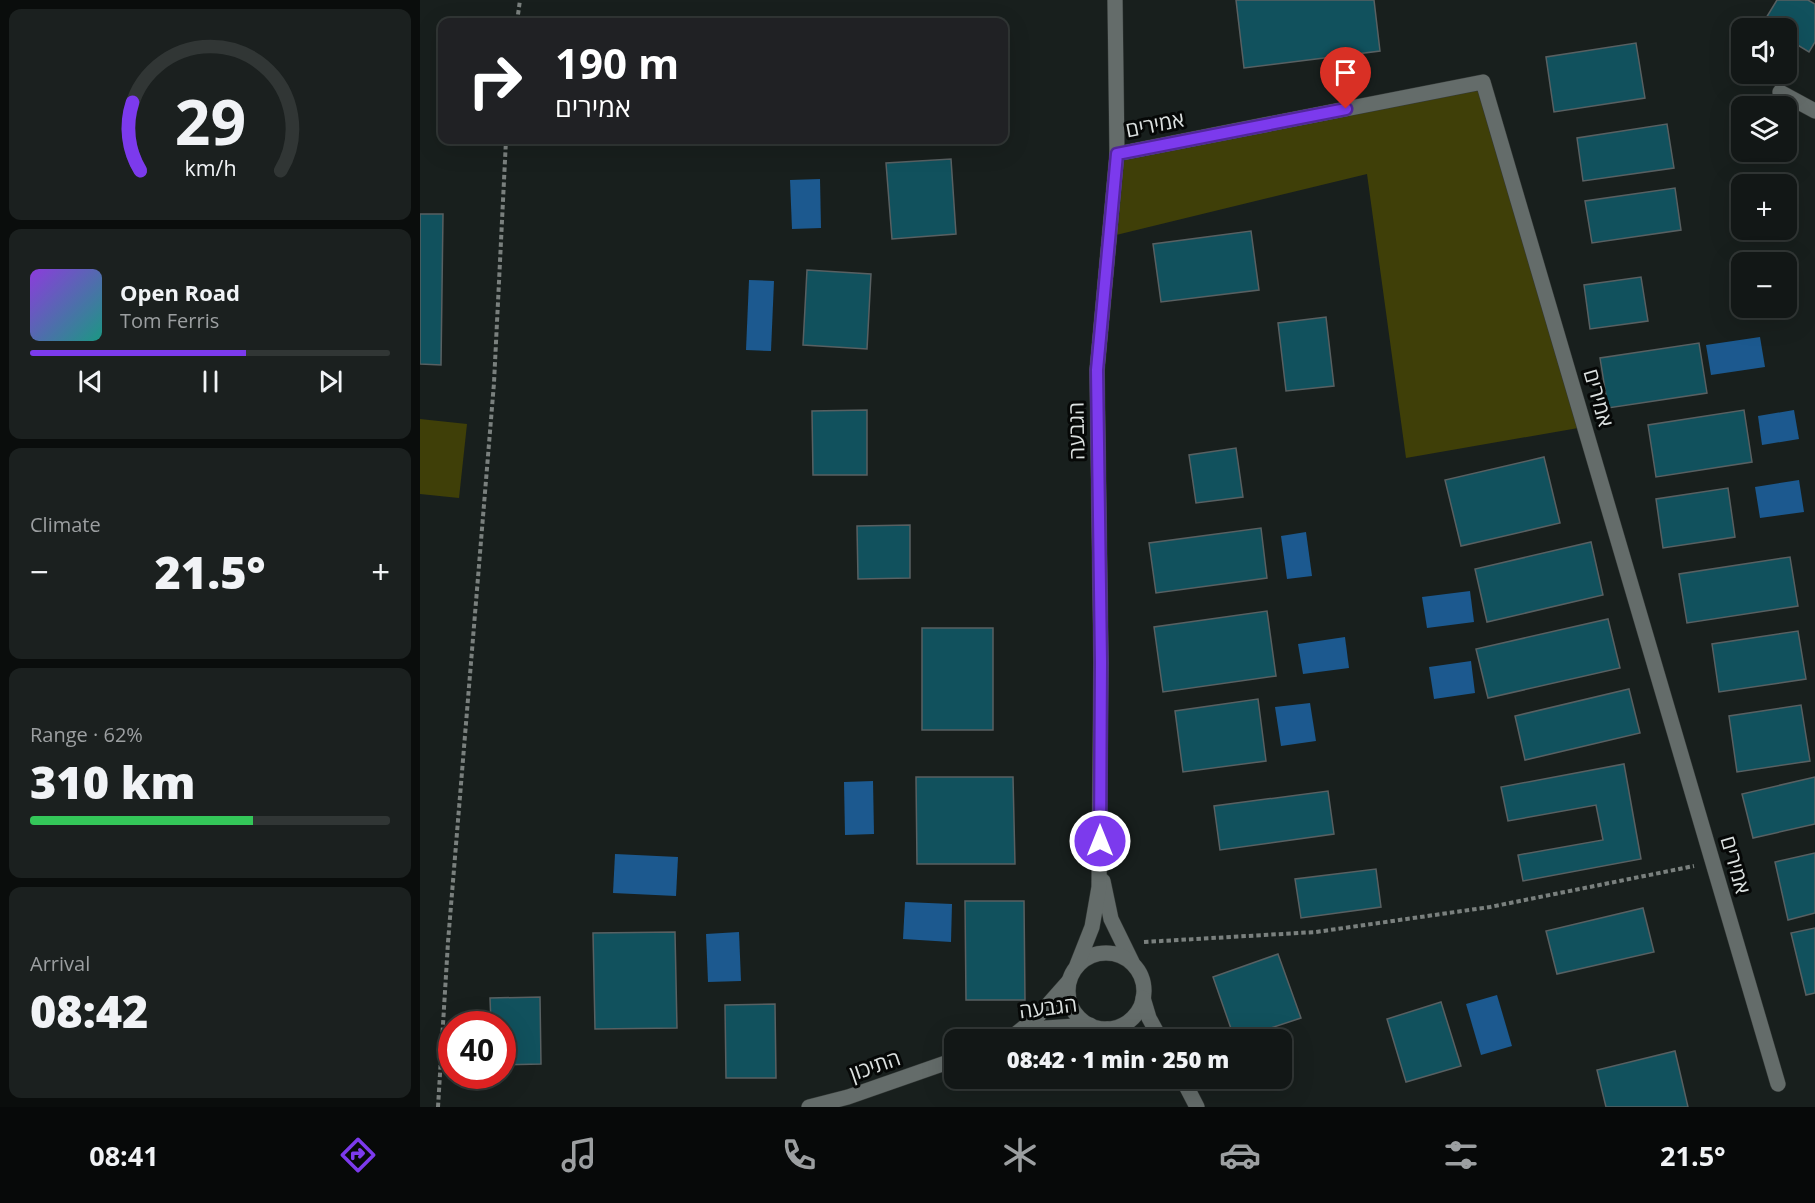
<!DOCTYPE html>
<html lang="en">
<head>
<meta charset="utf-8">
<style>
  :root { --surface:#121716; --page:#1b201f; --text:#f1f3f6; --muted:#9c9fa1; --line:#313635; --accent:#7c3aed }
  body { margin:0; font-family:"Open Sans","Noto Sans Hebrew",sans-serif; background:var(--page); color:var(--text); height:100vh; display:flex; flex-direction:column; font-size:22px; white-space:nowrap }
  * { box-sizing:border-box; margin:0 }
  p { font-size:20px; color:var(--muted) }
  .icon { flex:none; width:33px; height:33px; fill:none; stroke:currentColor; stroke-width:2; stroke-linecap:round; stroke-linejoin:round }
  .map { position:relative; flex:1; overflow:hidden }
  .drawer { display:flex; flex-direction:column; gap:9px; padding:9px; background:#0a0d0c; width:420px }
  .drawer>* { flex:none }
  .hud { position:absolute; left:18px; top:18px; width:570px; height:126px; border-radius:12px; box-shadow:0 6px 24px #0002,0 0 0 2px var(--line); background:#202124; color:#fff; overflow:hidden }
  .fabs { position:absolute; left:1311px; top:18px; display:grid; gap:12px }
  .fabs a { display:grid; place-items:center; width:66px; height:66px; border-radius:12px; background:var(--surface); box-shadow:0 6px 24px #0002,0 0 0 2px var(--line); font-size:30px }
  .speed { position:absolute; left:18px; top:1011px; display:flex; gap:12px; font-size:30px; font-weight:700; text-align:center }
  .speed>* { display:grid; place-content:center; width:78px; height:78px; border-radius:50%; background:var(--surface); box-shadow:0 6px 24px #0002,0 0 0 2px var(--line); line-height:1 }
  .speed .limit { border:9px solid #d22; background:#fff; color:#111 }
  .pin { position:absolute; display:grid; place-items:center; width:51px; height:51px; color:#fff; margin:-62px -26px; border-radius:50% 50% 50% 0; rotate:-45deg; box-shadow:0 0 6px #0007 }
  .pin .icon { rotate:45deg }
  .me { position:absolute; width:66px; margin:-33px; rotate:0deg; stroke-linejoin:round; filter:drop-shadow(0 0 4px #0008) }
  .turn { display:flex; align-items:center; gap:21px; height:126px; padding:0 18px; font-size:27px }
  .turn .icon { width:78px; height:78px; stroke-width:2.5 }
  .turn b { display:block; font-size:42px; line-height:51px }
  .big { font-size:45px; font-weight:800; line-height:1.1 }
  .drawer .card { flex:1; display:flex; flex-direction:column; justify-content:center; gap:9px; min-width:0; padding:0 21px; border-radius:12px; background:var(--page) }
  .drawer .dial { align-items:center; gap:0 }
  .dial svg { height:156px; overflow:visible; fill:none; stroke:var(--line); stroke-width:7; stroke-linecap:round; text-anchor:middle }
  .dial text { fill:var(--text); stroke:none }
  .song { display:flex; align-items:center; gap:18px }
  .cover { width:72px; height:72px; border-radius:9px; background:linear-gradient(135deg,hsl(270 70% 55%),hsl(170 70% 35%)) }
  .played { height:6px; border-radius:3px; background:linear-gradient(90deg,var(--accent) 60%,var(--line) 60%) }
  .keys { display:flex; justify-content:space-around; direction:ltr }
  .heat { display:flex; justify-content:space-between; align-items:center; font-size:33px; direction:ltr }
  .charge { height:9px; border-radius:4px; background:linear-gradient(90deg,#34c759 62%,var(--line) 0) }
  .trip { position:absolute; left:524px; top:1029px; width:348px; height:60px; border-radius:12px; background:var(--surface); box-shadow:0 6px 24px #0002,0 0 0 2px var(--line); font-weight:800; line-height:60px; text-align:center }
  .tabs { display:flex; height:96px; justify-content:space-around; align-items:center; background:#070909; color:var(--muted) }
  .tabs .icon { width:42px; height:42px }
  .tabs .on { color:var(--accent) }
  .tabs b { font-size:27px; color:var(--text) }
  main { display:flex; flex:1; min-height:0 }
  .map>svg:first-child { display:block }
  .green { fill:#3f3f08 }
  .water { fill:#1c598f }
  .building { fill:#11515d; stroke:#586062; stroke-width:1.5 }
  .lines { fill:none; stroke-linecap:round; stroke-linejoin:round }
  .minor-casing { stroke:#343937; stroke-width:16 }
  .path { stroke:#7a807e; stroke-width:4; stroke-dasharray:4.5 3; stroke-linecap:butt }
  .minor { stroke:#646c6a; stroke-width:15 }
  .route-casing { stroke:#51269a; stroke-width:15 }
  .route { stroke:#7c3aed; stroke-width:10 }
  .labels { text-anchor:middle; stroke-width:6; stroke-linejoin:round; paint-order:stroke }
  .street-label { font-size:21px; fill:#dce1e0; stroke:#060807 }
</style>
</head>
<body>
<main>
<section class="drawer">
<div class="card dial"><svg viewBox="0 0 100 80">
<path d="M14 69A42 42 0 1 1 86 69"/>
<path d="M14 69A42 42 0 0 1 10 34" stroke="#7c3aed"/>
<text x="50" y="56" font-size="32" font-weight="700">29</text>
<text x="50" y="72" font-size="11">km/h</text>
</svg></div>
<div class="card">
<div class="song"><i class="cover"></i><div><b>Open Road</b><p>Tom Ferris</p></div></div>
<div class="played"></div>
<div class="keys"><svg class="icon" aria-label="previous" viewBox="0 0 24 24"><path d="M18 5L8 12l10 7zM5 5v14"/></svg><svg class="icon" aria-label="pause" viewBox="0 0 24 24"><path d="M8 5v14M16 5v14"/></svg><svg class="icon" aria-label="next" viewBox="0 0 24 24"><path d="M6 5l10 7-10 7zM19 5v14"/></svg></div>
</div>
<div class="card"><p>Climate</p>
<div class="heat"><a>−</a><b class="big">21.5°</b><a>+</a></div>
</div>
<div class="card"><p>Range · 62%</p><b class="big">310 km</b><div class="charge"></div></div>
<div class="card"><p>Arrival</p><b class="big">08:42</b></div>
</section>
<div class="map">
<svg width="1395" height="1107" viewBox="0 0 1395 1107">
  <rect width="100%" height="100%" fill="#181f1d"/>
  <g class="green">
    <path d="M1063 82 1164 427 986 458 947 174 692 236 697 154Z"/>
    <path d="M0 419 47 424 39 498 0 494Z"/>
  </g>
  <g class="water">
    <path d="M400 179 401 228 372 229 370 180Z"/>
    <path d="M329 280 354 281 351 351 326 350Z"/>
    <path d="M1340 337 1345 367 1291 375 1286 345Z"/>
    <path d="M1374 410 1379 439 1342 445 1338 416Z"/>
    <path d="M1379 480 1384 512 1340 518 1335 487Z"/>
    <path d="M886 532 892 576 867 579 861 536Z"/>
    <path d="M1050 591 1054 622 1007 628 1002 597Z"/>
    <path d="M925 637 929 668 883 674 878 644Z"/>
    <path d="M1051 661 1055 693 1014 699 1009 667Z"/>
    <path d="M890 703 896 741 861 746 855 707Z"/>
    <path d="M453 781 454 834 425 835 424 782Z"/>
    <path d="M195 854 258 857 256 896 193 893Z"/>
    <path d="M485 902 532 904 531 942 483 939Z"/>
    <path d="M319 932 321 981 288 982 286 934Z"/>
    <path d="M1077 995 1092 1046 1061 1055 1046 1004Z"/>
  </g>
  <g class="building">
    <path d="M816 0H954L960 51 824 68Z"/>
    <path d="M1357 0H1388L1395 4V42L1389 52 1366 38V28H1352L1343 23Z"/>
    <path d="M1216 43 1225 98 1134 112 1126 57Z"/>
    <path d="M1247 124 1254 168 1163 181 1157 138Z"/>
    <path d="M531 159 536 234 472 239 466 163Z"/>
    <path d="M1255 188 1261 230 1172 243 1165 201Z"/>
    <path d="M0 214H23L21 365 0 364Z"/>
    <path d="M831 231 839 290 741 302 733 244Z"/>
    <path d="M387 270 451 274 447 349 383 345Z"/>
    <path d="M1221 277 1228 321 1170 329 1164 285Z"/>
    <path d="M906 317 914 386 866 391 858 323Z"/>
    <path d="M1279 343 1287 393 1188 408 1180 358Z"/>
    <path d="M447 410V475H393L392 411Z"/>
    <path d="M1324 410 1332 462 1236 477 1228 425Z"/>
    <path d="M816 448 823 497 776 503 769 455Z"/>
    <path d="M1124 457 1140 523 1041 546 1025 480Z"/>
    <path d="M1308 488 1315 537 1243 548 1236 499Z"/>
    <path d="M490 525V578L438 579 437 526Z"/>
    <path d="M841 528 847 578 736 593 729 543Z"/>
    <path d="M1171 542 1183 595 1067 622 1055 569Z"/>
    <path d="M1370 557 1378 606 1267 623 1259 574Z"/>
    <path d="M847 611 856 676 743 692 734 627Z"/>
    <path d="M1188 619 1200 668 1068 698 1056 649Z"/>
    <rect x="502" y="628" width="71" height="102"/>
    <path d="M1378 631 1386 679 1299 692 1292 644Z"/>
    <path d="M1209 689 1220 733 1105 760 1095 716Z"/>
    <path d="M838 699 846 761 763 772 755 711Z"/>
    <path d="M1381 705 1390 761 1317 772 1309 716Z"/>
    <path d="M1204 764 1221 859 1103 881 1098 855 1183 840 1176 805 1088 821 1081 787Z"/>
    <path d="M496 777H593L595 864H497Z"/>
    <path d="M1395 777V824L1333 838 1322 794Z"/>
    <path d="M908 791 914 834 800 850 794 806Z"/>
    <path d="M1395 853V913L1368 920 1355 862Z"/>
    <path d="M956 869 961 907 881 918 875 879Z"/>
    <path d="M545 901H604L605 1000H546Z"/>
    <path d="M1223 908 1234 952 1137 974 1126 931Z"/>
    <path d="M1395 928V993L1386 995 1371 933Z"/>
    <path d="M255 932 257 1028 175 1029 173 933Z"/>
    <path d="M858 954 881 1018 815 1040 793 977Z"/>
    <path d="M120 997 121 1064 82 1065V1024H71L70 998Z"/>
    <path d="M1021 1002 1041 1066 986 1082 967 1019Z"/>
    <path d="M355 1004 356 1078H306L305 1005Z"/>
    <path d="M1255 1051 1268 1107H1186L1177 1070Z"/>
  </g>
  <g class="lines">
    <g class="minor-casing">
      <g id="minor">
        <path d="M1360 92 1395 111"/>
        <path d="M697 154 1063 82 1358 1084"/>
        <path d="M683 881 691 919 712 962"/>
        <circle cx="686" cy="991" r="38"/>
        <path d="M657 965 672 927 679 887 681 662 677 370 697 154 695 0"/>
        <path d="M723 998 729 1018 741 1040"/>
        <path d="M687 1029 712 1040"/>
        <path d="M597 1033 618 1016 649 981"/>
        <path d="M584 1040 626 1028 670 1025"/>
        <path d="M762 1078 777 1107"/>
        <path d="M389 1107 428 1097 534 1060"/>
      </g>
    </g>
    <g class="path">
      <path d="M97 22 100 0"/>
      <path d="M724 942 896 932 1070 907 1274 866"/>
      <path d="M18 1107 28 942 74 383 86 140"/>
    </g>
    <use href="#minor" class="minor"/>
  </g>
  <g class="lines">
    <g class="route-casing">
      <path id="route" d="M680 841 681 662 677 370 697 154 926 109"/>
    </g>
    <use href="#route" class="route"/>
  </g>
  <g class="labels">
    <g class="street-label">
      <text transform="translate(735 125) rotate(-11)" y="7">אמירים</text>
      <text transform="translate(1178 398) rotate(74)" y="7">אמירים</text>
      <text transform="translate(657 431) rotate(-91)" y="7">הגבעה</text>
      <text transform="translate(1315 865) rotate(74)" y="7">אמירים</text>
      <text transform="translate(628 1008) rotate(-7)" y="7">הגבעה</text>
      <text transform="translate(455 1066) rotate(-19)" y="7">התיכון</text>
    </g>
  </g>
</svg>
<div class="fabs">
<a><svg class="icon" aria-label="sound" viewBox="0 0 24 24"><path d="M4 9h4l5-4v14l-5-4H4zM17 9q2 3 0 6"/></svg></a>
<a><svg class="icon" aria-label="layers" viewBox="0 0 24 24"><path d="M12 4l9 5-9 5-9-5zM3 14l9 5 9-5"/></svg></a>
<a>+</a>
<a>−</a>
</div>
<div class="speed"><div class="limit">40</div></div>
<div class="pin" style="left:926px;top:109px;background:#d93025"><svg class="icon" aria-label="arrive" viewBox="0 0 24 24"><path d="M6 21V4h12l-3 4 3 4H6"/></svg></div>
<svg class="me" style="left:680px;top:841px" viewBox="-20 -20 40 40"><circle r="17" fill="#7c3aed" stroke="#fff" stroke-width="3"/><path d="M0-11L8 9 0 5-8 9z" fill="#fff"/></svg>
<div class="trip">08:42 · 1 min · 250 m</div>
<div class="hud">
<div class="turn"><svg class="icon" aria-label="right" viewBox="0 0 24 24"><path d="M7 20v-9h11M14 6l5 5-5 5"/></svg><div><b>190 m</b>אמירים</div></div>
</div>
</div>
</main>
<nav class="tabs">
<b>08:41</b>
<svg class="icon on" aria-label="directions" viewBox="0 0 24 24"><path d="M12 3l9 9-9 9-9-9zM9 14v-3h6M13 9l2 2-2 2"/></svg>
<svg class="icon" aria-label="music" viewBox="0 0 24 24"><path d="M9 18V5l10-2v13"/><circle cx="6" cy="18" r="3"/><circle cx="16" cy="16" r="3"/></svg>
<svg class="icon" aria-label="phone" viewBox="0 0 24 24"><path d="M5 4h4l2 5-3 2q2 4 5 5l2-3 5 2v4C11 20 4 13 5 4z"/></svg>
<svg class="icon" aria-label="climate" viewBox="0 0 24 24"><path d="M12 3v18M4 7l16 10M4 17L20 7"/></svg>
<svg class="icon" aria-label="car" viewBox="0 0 24 24"><path d="M5 17H2v-5l4-1 3-4h7l3 4 3 1v5h-3M9 17h6M6 11h13"/><circle cx="7" cy="17" r="2"/><circle cx="17" cy="17" r="2"/></svg>
<svg class="icon" aria-label="filters" viewBox="0 0 24 24"><path d="M4 7h16M4 17h16"/><circle cx="9" cy="7" r="2"/><circle cx="15" cy="17" r="2"/></svg>
<b>21.5°</b>
</nav>
</body>
</html>
